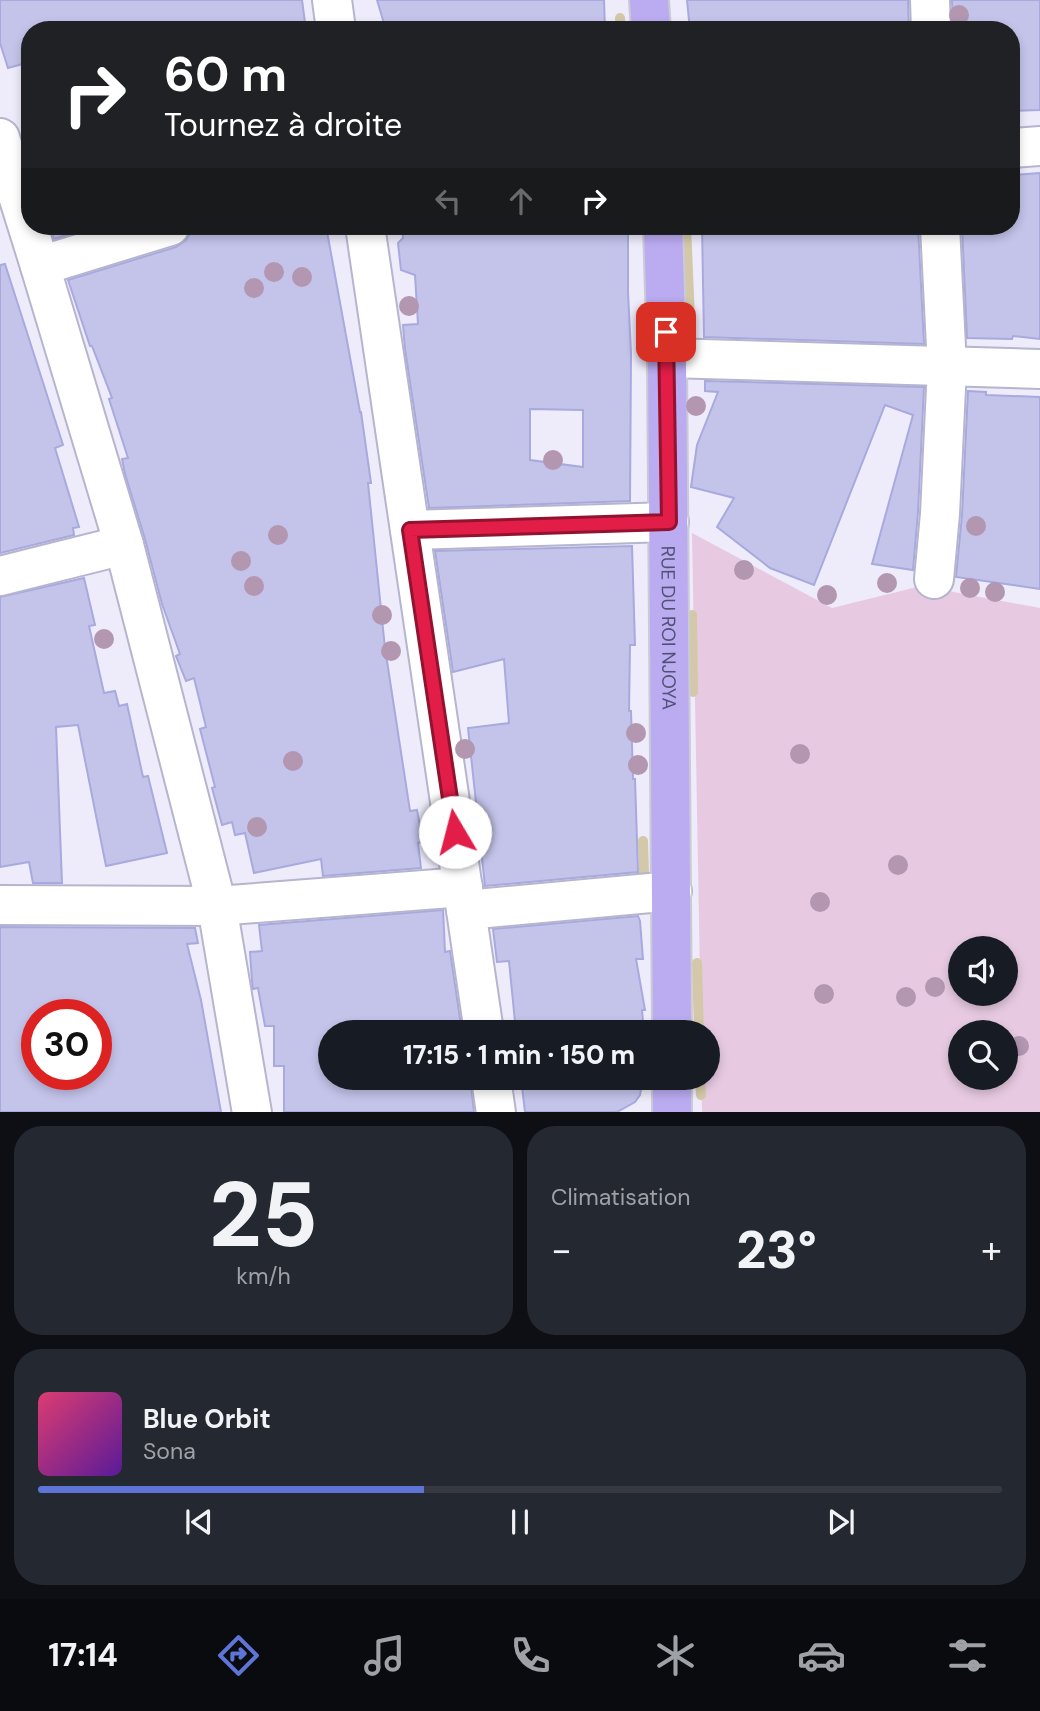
<!DOCTYPE html>
<html lang="fr">
<head>
<meta charset="utf-8">
<style>
  :root { --surface:#171b24; --page:#242831; --text:#f1f3f6; --muted:#9ea1a6; --line:#363941; --accent:#5e74d6 }
  body { margin:0; font-family:"DM Sans",sans-serif; background:var(--page); color:var(--text); height:100vh; display:flex; flex-direction:column; font-size:26px; white-space:nowrap }
  * { box-sizing:border-box; margin:0 }
  p { font-size:23px; color:var(--muted) }
  .icon { flex:none; width:38px; height:38px; fill:none; stroke:currentColor; stroke-width:2; stroke-linecap:round; stroke-linejoin:round }
  .map { position:relative; height:1112px; overflow:hidden }
  .details { display:flex; flex-direction:column; gap:14px; padding:14px; background:#0d0f14; flex:1 }
  .details>* { flex:none }
  .banner { position:absolute; left:21px; top:21px; width:999px; height:214px; border-radius:28px; box-shadow:0 4px 10px #0003; background:#202124; color:#fff; overflow:hidden }
  .controls { position:absolute; left:948px; top:936px; display:grid; gap:14px }
  .controls a { display:grid; place-items:center; width:70px; height:70px; border-radius:50%; background:var(--surface); box-shadow:0 4px 10px #0003; font-size:35px }
  .speed { position:absolute; left:21px; top:999px; display:flex; gap:14px; font-size:35px; font-weight:700; text-align:center }
  .speed>* { display:grid; place-content:center; width:91px; height:91px; border-radius:50%; background:var(--surface); box-shadow:0 4px 10px #0003; line-height:1 }
  .speed .limit { border:10px solid #d22; background:#fff; color:#111 }
  .pin { position:absolute; display:grid; place-items:center; width:60px; height:60px; color:#fff; margin:-30px; border-radius:14px; box-shadow:0 4px 10px #0006 }
  .me { position:absolute; width:77px; margin:-38px; rotate:352deg; stroke-linejoin:round; filter:drop-shadow(0 0 5px #0008) }
  .turn { display:flex; align-items:center; gap:24px; height:147px; padding:0 28px; font-size:32px }
  .turn .icon { width:91px; height:91px; stroke-width:2.5 }
  .turn b { display:block; font-size:49px; line-height:60px }
  .lanes { display:flex; align-items:center; height:66px; padding:0 28px; background:#0003; justify-content:center; gap:35px; direction:ltr }
  .lanes .off { opacity:.35 }
  .big { font-size:52px; font-weight:800; line-height:1.1 }
  .details .tile { flex:1; display:flex; flex-direction:column; justify-content:center; gap:10px; min-width:0; padding:0 24px; border-radius:28px; background:var(--page) }
  .details .dial { align-items:center; gap:0 }
  .dial b { font-size:91px; line-height:1 }
  .song { display:flex; align-items:center; gap:21px }
  .cover { width:84px; height:84px; border-radius:10px; background:linear-gradient(135deg,hsl(340 70% 55%),hsl(270 70% 35%)) }
  .played { height:7px; border-radius:4px; background:linear-gradient(90deg,var(--accent) 40%,var(--line) 40%) }
  .keys { display:flex; justify-content:space-around; direction:ltr }
  .heat { display:flex; justify-content:space-between; align-items:center; font-size:38px; direction:ltr }
  .details .tiles { flex:1; display:grid; gap:14px; grid-template-columns:1fr 1fr }
  .tile:last-child { grid-column:span 2 }
  .trip { position:absolute; left:318px; top:1020px; width:402px; height:70px; border-radius:35px; background:var(--surface); box-shadow:0 4px 10px #0003; font-weight:800; line-height:70px; text-align:center }
  .dock { display:flex; height:112px; justify-content:space-around; align-items:center; background:#090b0e; color:var(--muted) }
  .dock .icon { width:49px; height:49px }
  .dock .active { color:var(--accent) }
  .dock b { font-size:32px; color:var(--text) }
  .map>svg:first-child { display:block }
  .green { fill:#e7cae2; fill-rule:evenodd }
  .lines { fill:none; stroke-linecap:round; stroke-linejoin:round }
  .stream { stroke:#d3c9a8; stroke-width:10 }
  .building { fill:#c4c4eb; stroke:#a8a9de; stroke-width:2; fill-rule:evenodd }
  .minor-casing { stroke:#b6b5ce; stroke-width:42 }
  .major-casing { stroke:#cacbd5; stroke-width:42 }
  .minor { stroke:#fff; stroke-width:38 }
  .major { stroke:#bbabf1; stroke-width:38 }
  .tree { fill:#b396b0 }
  .route-casing { stroke:#92132f; stroke-width:18 }
  .route { stroke:#e11d48; stroke-width:12 }
  .labels { text-anchor:middle; stroke-width:6; stroke-linejoin:round; paint-order:stroke }
  .street-label { font-size:19px; fill:#505273; stroke:#f4f1fd }
</style>
</head>
<body>
<div class="map">
<svg width="1040" height="1113" viewBox="0 0 1040 1113">
  <rect width="100%" height="100%" fill="#eeebfb"/>
  <path class="green" d="M692 533 832 608 921 586 1040 608V1112L703 1113 702 1111 701 1078H709V1032H701ZM961 948H1006V994H961ZM961 1032H1006V1078H961Z"/>
  <g class="lines">
    <g class="stream">
      <path d="M620 18 621 30"/>
      <path d="M686 226 690 318"/>
      <path d="M692 615 693 692"/>
      <path d="M643 841 644 873"/>
      <path d="M697 963 699 1032"/>
      <path d="M700 1078 701 1095"/>
    </g>
  </g>
  <g class="building">
    <path d="M0 0H302L306 30H30V62L8 68 0 43Z"/>
    <path d="M377 0H604L605 30H386Z"/>
    <path d="M687 0H908L909 30H690Z"/>
    <path d="M952 0H1040V110L1012 111V30H953Z"/>
    <path d="M1040 173V339L1013 336 1012 339 967 338 962 226H1012V175Z"/>
    <path d="M50 226H96L54 239Z"/>
    <path d="M191 226H326L360 412H361L371 483H368L385 648 410 811 417 810 423 842 418 843 421 868 323 876 321 859 254 873 245 833 235 835 232 822 222 825 212 788 215 787 200 729 206 727 194 678 186 681 176 656 180 654 162 604 145 539 125 474 122 459 128 458 109 399 112 398 92 346H90L68 280 176 247 186 240 191 232Z"/>
    <path d="M402 226H586V233L628 230V292L631 353 630 501 429 508 405 349 403 325 418 324 415 275 401 270 398 243 403 238ZM530 409 583 410V467L530 460Z"/>
    <path d="M702 226H918L924 344 704 337Z"/>
    <path d="M5 264 63 445 55 448 79 527 73 528 74 535 0 553V265Z"/>
    <path d="M705 381 924 387 918 512 913 570 872 564 913 415 885 405 814 585 770 568 717 527 734 498 691 487 697 445 718 392 705 391Z"/>
    <path d="M968 391 986 392V395L1040 397V589L956 577 962 515Z"/>
    <path d="M632 546 635 645H630L629 711H631L633 779H635L638 872 485 886 468 728 509 723 504 659 453 672 435 551Z"/>
    <path d="M84 578 95 625 89 626 104 693 115 691 119 706 127 704 143 777 148 776 167 853 106 866 78 725 56 727 62 883H33L29 862 0 867V597Z"/>
    <path d="M443 910 445 952 450 951 462 1032H331V1078H470L474 1112H284V1066H274V1026H265L258 988 253 989 252 981 250 952 262 951 259 925Z"/>
    <path d="M638 916 640 921 643 959H636L645 1010H642L644 1032H516L509 961 497 962 493 929Z"/>
    <path d="M0 927 195 928 198 943 187 944 201 1000 221 1112H0ZM37 1015H96V1074H37Z"/>
    <path d="M521 1078H643L640 1095 635 1102 617 1112H525Z"/>
  </g>
  <g class="lines">
    <g class="minor-casing">
      <g id="minor">
        <path d="M332 0 336 30"/>
        <path d="M930 0 931 30"/>
        <path d="M0 138 40 266 124 545 217 906 252 1113"/>
        <path d="M1012 148 1040 146"/>
        <path d="M365 226 484 1032"/>
        <path d="M40 266 170 226"/>
        <path d="M667 358 1040 369"/>
        <path d="M410 530 669 522"/>
        <path d="M0 576 124 545"/>
        <path d="M934 579 940 514 947 367 940 226"/>
        <path d="M0 905 217 906 463 887"/>
        <path d="M466 910 672 891"/>
        <path d="M491 1078 496 1113"/>
      </g>
    </g>
    <g class="major-casing">
      <g id="major">
        <path d="M649 0 651 30"/>
        <path id="s1" d="M663 226 667 358 672 1032"/>
        <path d="M672 1078V1113"/>
      </g>
    </g>
    <use href="#minor" class="minor"/>
    <use href="#major" class="major"/>
  </g>
  <g class="tree">
    <circle cx="959" cy="15" r="10"/>
    <circle cx="274" cy="272" r="10"/>
    <circle cx="302" cy="277" r="10"/>
    <circle cx="254" cy="288" r="10"/>
    <circle cx="409" cy="306" r="10"/>
    <circle cx="696" cy="406" r="10"/>
    <circle cx="553" cy="460" r="10"/>
    <circle cx="976" cy="526" r="10"/>
    <circle cx="278" cy="535" r="10"/>
    <circle cx="241" cy="561" r="10"/>
    <circle cx="744" cy="570" r="10"/>
    <circle cx="887" cy="583" r="10"/>
    <circle cx="254" cy="586" r="10"/>
    <circle cx="970" cy="588" r="10"/>
    <circle cx="995" cy="592" r="10"/>
    <circle cx="827" cy="595" r="10"/>
    <circle cx="382" cy="615" r="10"/>
    <circle cx="104" cy="639" r="10"/>
    <circle cx="391" cy="651" r="10"/>
    <circle cx="636" cy="733" r="10"/>
    <circle cx="465" cy="749" r="10"/>
    <circle cx="800" cy="754" r="10"/>
    <circle cx="293" cy="761" r="10"/>
    <circle cx="638" cy="765" r="10"/>
    <circle cx="257" cy="827" r="10"/>
    <circle cx="898" cy="865" r="10"/>
    <circle cx="820" cy="902" r="10"/>
    <circle cx="935" cy="987" r="10"/>
    <circle cx="824" cy="994" r="10"/>
    <circle cx="906" cy="997" r="10"/>
    <circle cx="1019" cy="1046" r="10"/>
  </g>
  <g class="lines">
    <g class="route-casing">
      <path id="route" d="M455 832 410 530 669 522 666 332"/>
    </g>
    <use href="#route" class="route"/>
  </g>
  <g class="labels">
    <g class="street-label">
      <text dy="7" stroke="none"><textPath href="#s1" startOffset="402">RUE DU ROI NJOYA</textPath></text>
    </g>
  </g>
</svg>
<div class="controls">
<a><svg class="icon" aria-label="sound" viewBox="0 0 24 24"><path d="M4 9h4l5-4v14l-5-4H4zM17 9q2 3 0 6"/></svg></a>
<a><svg class="icon" aria-label="search" viewBox="0 0 24 24"><circle cx="10" cy="10" r="6"/><path d="M15 15l6 6"/></svg></a>
</div>
<div class="speed"><div class="limit">30</div></div>
<div class="pin" style="left:666px;top:332px;background:#d93025"><svg class="icon" aria-label="arrive" viewBox="0 0 24 24"><path d="M6 21V4h12l-3 4 3 4H6"/></svg></div>
<svg class="me" style="left:455px;top:832px" viewBox="-20 -20 40 40"><circle r="19" fill="#fff"/><path d="M0-13L10 11 0 6-10 11z" fill="#e11d48"/></svg>
<div class="trip">17:15 · 1 min · 150 m</div>
<div class="banner">
<div class="turn"><svg class="icon" aria-label="right" viewBox="0 0 24 24"><path d="M7 20v-9h11M14 6l5 5-5 5"/></svg><div><b>60 m</b>Tournez à droite</div></div>
<div class="lanes"><svg class="icon off" aria-label="left" viewBox="0 0 24 24"><path d="M17 20v-9H6M10 6l-5 5 5 5"/></svg><svg class="icon off" aria-label="ahead" viewBox="0 0 24 24"><path d="M12 20V5M6 11l6-6 6 6"/></svg><svg class="icon" aria-label="right" viewBox="0 0 24 24"><path d="M7 20v-9h11M14 6l5 5-5 5"/></svg></div>
</div>
</div>
<section class="details">
<div class="tiles">
<div class="tile dial"><b>25</b><p>km/h</p></div>
<div class="tile"><p>Climatisation</p>
<div class="heat"><a>−</a><b class="big">23°</b><a>+</a></div>
</div>
<div class="tile">
<div class="song"><i class="cover"></i><div><b>Blue Orbit</b><p>Sona</p></div></div>
<div class="played"></div>
<div class="keys"><svg class="icon" aria-label="previous" viewBox="0 0 24 24"><path d="M18 5L8 12l10 7zM5 5v14"/></svg><svg class="icon" aria-label="pause" viewBox="0 0 24 24"><path d="M8 5v14M16 5v14"/></svg><svg class="icon" aria-label="next" viewBox="0 0 24 24"><path d="M6 5l10 7-10 7zM19 5v14"/></svg></div>
</div>
</div>
</section>
<nav class="dock">
<b>17:14</b>
<svg class="icon active" aria-label="directions" viewBox="0 0 24 24"><path d="M12 3l9 9-9 9-9-9zM9 14v-3h6M13 9l2 2-2 2"/></svg>
<svg class="icon" aria-label="music" viewBox="0 0 24 24"><path d="M9 18V5l10-2v13"/><circle cx="6" cy="18" r="3"/><circle cx="16" cy="16" r="3"/></svg>
<svg class="icon" aria-label="phone" viewBox="0 0 24 24"><path d="M5 4h4l2 5-3 2q2 4 5 5l2-3 5 2v4C11 20 4 13 5 4z"/></svg>
<svg class="icon" aria-label="climate" viewBox="0 0 24 24"><path d="M12 3v18M4 7l16 10M4 17L20 7"/></svg>
<svg class="icon" aria-label="car" viewBox="0 0 24 24"><path d="M5 17H2v-5l4-1 3-4h7l3 4 3 1v5h-3M9 17h6M6 11h13"/><circle cx="7" cy="17" r="2"/><circle cx="17" cy="17" r="2"/></svg>
<svg class="icon" aria-label="filters" viewBox="0 0 24 24"><path d="M4 7h16M4 17h16"/><circle cx="9" cy="7" r="2"/><circle cx="15" cy="17" r="2"/></svg>
</nav>
</body>
</html>
